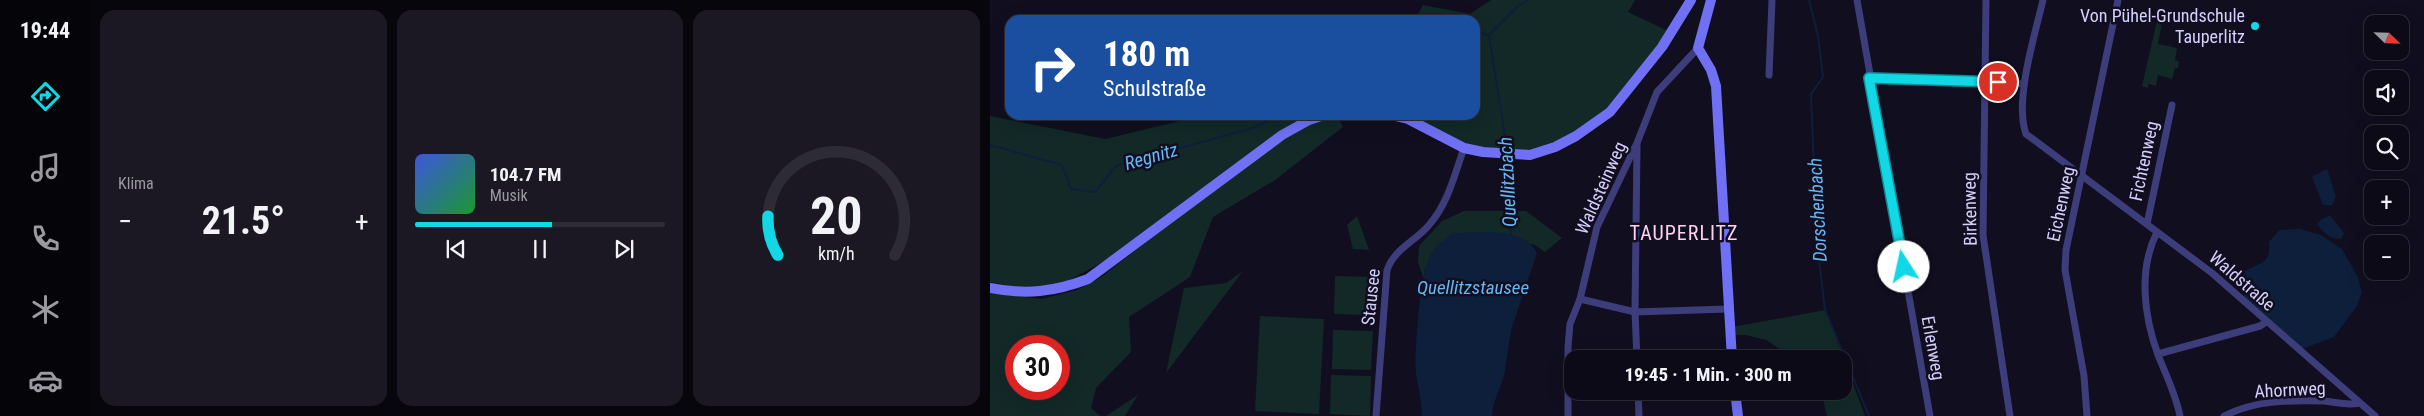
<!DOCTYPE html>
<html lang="de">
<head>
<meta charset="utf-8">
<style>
  :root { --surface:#0d0a17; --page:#1b1824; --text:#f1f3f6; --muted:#9a9aa1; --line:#2d2b36; --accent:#12d8e6 }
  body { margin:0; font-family:"Roboto Condensed",sans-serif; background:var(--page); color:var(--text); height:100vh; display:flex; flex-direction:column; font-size:19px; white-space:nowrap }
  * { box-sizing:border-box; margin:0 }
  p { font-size:16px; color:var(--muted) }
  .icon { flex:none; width:28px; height:28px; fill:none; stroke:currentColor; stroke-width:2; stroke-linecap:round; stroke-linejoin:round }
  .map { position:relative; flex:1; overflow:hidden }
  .drawer { display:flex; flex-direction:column; gap:10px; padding:10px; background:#07060d; width:900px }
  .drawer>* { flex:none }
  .banner { position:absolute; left:15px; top:15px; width:475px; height:105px; border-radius:15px; box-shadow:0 5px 20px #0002,0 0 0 1px var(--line); background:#1a4fa0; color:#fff; overflow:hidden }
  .needle { width:32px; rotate:113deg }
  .controls { position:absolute; left:1374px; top:15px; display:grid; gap:10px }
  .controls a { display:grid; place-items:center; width:45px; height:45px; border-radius:10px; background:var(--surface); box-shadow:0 5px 20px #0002,0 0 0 1px var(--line); font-size:25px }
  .speed { position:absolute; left:15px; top:335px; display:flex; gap:10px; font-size:25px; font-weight:700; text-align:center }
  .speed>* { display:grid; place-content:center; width:65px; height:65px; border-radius:50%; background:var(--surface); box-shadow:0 5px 20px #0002,0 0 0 1px var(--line); line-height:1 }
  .speed .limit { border:8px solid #d22; background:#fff; color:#111 }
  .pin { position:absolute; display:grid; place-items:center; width:42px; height:42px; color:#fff; margin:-21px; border:2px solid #fff; border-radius:50%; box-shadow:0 1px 5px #0007 }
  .me { position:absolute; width:55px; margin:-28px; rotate:350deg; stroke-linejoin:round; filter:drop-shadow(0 0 4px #0008) }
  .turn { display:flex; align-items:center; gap:18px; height:105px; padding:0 15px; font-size:22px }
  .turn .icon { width:65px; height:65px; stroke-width:2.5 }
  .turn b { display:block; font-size:35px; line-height:42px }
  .big { font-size:38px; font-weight:700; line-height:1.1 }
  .drawer .tile { flex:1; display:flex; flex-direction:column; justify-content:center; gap:8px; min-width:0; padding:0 18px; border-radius:15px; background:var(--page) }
  .drawer .dial { align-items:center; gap:0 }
  .dial svg { height:130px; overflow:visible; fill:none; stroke:var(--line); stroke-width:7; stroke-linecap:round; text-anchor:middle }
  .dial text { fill:var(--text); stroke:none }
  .song { display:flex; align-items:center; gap:15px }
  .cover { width:60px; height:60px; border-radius:8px; background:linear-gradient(135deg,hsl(230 70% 55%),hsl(130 70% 35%)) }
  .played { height:5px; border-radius:2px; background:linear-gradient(90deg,var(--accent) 55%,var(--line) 55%) }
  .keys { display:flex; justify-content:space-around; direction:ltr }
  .heat { display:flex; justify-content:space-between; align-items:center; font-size:28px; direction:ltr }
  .drawer .tiles { flex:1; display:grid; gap:10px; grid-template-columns:repeat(3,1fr) }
  .trip { position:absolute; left:574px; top:350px; width:288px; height:50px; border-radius:15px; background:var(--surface); box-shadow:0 5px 20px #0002,0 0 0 1px var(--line); font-weight:700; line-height:50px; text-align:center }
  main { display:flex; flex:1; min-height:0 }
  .dock { display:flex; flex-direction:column; width:90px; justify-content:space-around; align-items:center; background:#050409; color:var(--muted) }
  .dock .icon { width:35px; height:35px }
  .dock .active { color:var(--accent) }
  .dock b { font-size:22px; color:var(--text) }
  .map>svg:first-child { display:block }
  .green { fill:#122927; fill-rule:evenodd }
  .water { fill:#0d1f3a }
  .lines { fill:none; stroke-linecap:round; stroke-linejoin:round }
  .stream { stroke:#0d1f3a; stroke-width:2 }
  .street { stroke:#3d3d7b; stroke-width:7 }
  .secondary { stroke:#6f70f4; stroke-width:10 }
  .route-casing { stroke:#0c8c96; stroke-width:12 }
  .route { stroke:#12d8e6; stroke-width:9 }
  .poi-dot { fill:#12d8e6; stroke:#110e1f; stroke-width:2 }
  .labels { text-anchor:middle; stroke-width:5; stroke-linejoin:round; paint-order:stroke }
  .poi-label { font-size:18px; fill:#d4d0fb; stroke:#110e1f; text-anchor:end }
  .street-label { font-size:18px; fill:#d4d0fb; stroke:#110e1f }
  .water-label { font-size:19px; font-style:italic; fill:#66b7f3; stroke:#110e1f }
  .quarter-label { font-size:20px; letter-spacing:1px; fill:#fcd2ee; stroke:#110e1f }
</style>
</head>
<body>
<main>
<nav class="dock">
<b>19:44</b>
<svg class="icon active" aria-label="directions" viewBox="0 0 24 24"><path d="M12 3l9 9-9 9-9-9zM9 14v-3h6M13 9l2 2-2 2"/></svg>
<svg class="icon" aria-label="music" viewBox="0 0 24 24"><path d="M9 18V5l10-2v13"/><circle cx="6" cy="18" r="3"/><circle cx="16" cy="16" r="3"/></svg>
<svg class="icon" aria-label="phone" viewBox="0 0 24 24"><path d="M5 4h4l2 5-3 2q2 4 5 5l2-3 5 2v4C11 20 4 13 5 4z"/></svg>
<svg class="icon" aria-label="climate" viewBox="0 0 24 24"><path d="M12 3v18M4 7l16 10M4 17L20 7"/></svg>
<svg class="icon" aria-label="car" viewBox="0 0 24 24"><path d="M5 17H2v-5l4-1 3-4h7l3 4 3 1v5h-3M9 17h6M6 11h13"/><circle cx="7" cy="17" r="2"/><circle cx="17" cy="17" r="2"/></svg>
</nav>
<section class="drawer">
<div class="tiles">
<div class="tile"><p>Klima</p>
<div class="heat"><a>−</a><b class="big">21.5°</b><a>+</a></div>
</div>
<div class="tile">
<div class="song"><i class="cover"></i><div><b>104.7 FM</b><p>Musik</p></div></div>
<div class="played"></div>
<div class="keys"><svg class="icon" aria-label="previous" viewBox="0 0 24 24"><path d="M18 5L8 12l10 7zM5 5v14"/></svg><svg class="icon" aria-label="pause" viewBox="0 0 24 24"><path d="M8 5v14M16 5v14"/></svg><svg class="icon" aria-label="next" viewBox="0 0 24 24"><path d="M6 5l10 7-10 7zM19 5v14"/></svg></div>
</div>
<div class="tile dial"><svg viewBox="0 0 100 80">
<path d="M14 69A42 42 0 1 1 86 69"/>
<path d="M14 69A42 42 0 0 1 8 45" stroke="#12d8e6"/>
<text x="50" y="56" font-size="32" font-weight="700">20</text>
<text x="50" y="72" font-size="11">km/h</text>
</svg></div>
</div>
</section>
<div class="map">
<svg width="1434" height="416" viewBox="0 0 1434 416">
  <rect width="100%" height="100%" fill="#110e1f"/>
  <g class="green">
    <path d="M501 0H645L638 12 680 32 637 96 566 148 507 157 417 121 394 115H485V20H425L433 5 480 14Z"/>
    <path d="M1167 21 1172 22 1168 44 1187 48 1185 60 1189 62 1188 68H1185L1182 79 1168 75 1166 86 1158 84V88L1152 86Z"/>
    <path d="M265 115H347L353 127 285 180 223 217 200 277 139 317 141 352 106 388 101 408 110 416H0V293L51 299 87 290 110 278 235 181 122 257 72 284 52 288 27 287 0 282V116L115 139 194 120H253ZM26 346H69V389H26Z"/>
    <path d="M474 211H536L572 238 555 252 543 244 435 268 434 279 428 263 429 246 452 221Z"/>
    <path d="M367 216 379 250 363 249 357 225Z"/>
    <path d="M253 271 176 373 194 288 236 283Z"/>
    <path d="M345 276 383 277 382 315 344 314Z"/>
    <path d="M836 310 875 416H837L831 391H852V359H805L776 340 756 335H742V327Z"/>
    <path d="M270 316 334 319 329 414 265 411Z"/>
    <path d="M343 330 383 331 381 370 342 369Z"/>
    <path d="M341 375 381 376 380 416 340 414Z"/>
    <path d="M148 395 135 416H115H116Z"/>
  </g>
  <g class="water">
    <path d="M1337 169 1346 197 1342 205H1333L1322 177Z"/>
    <path d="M1340 215 1354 233 1351 239C1340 240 1333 232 1327 224L1332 219Z"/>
    <path d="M1310 229 1331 235 1352 249 1367 275 1372 292 1367 306 1344 337 1312 349 1254 297 1253 282 1255 271C1272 262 1281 263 1279 242L1289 230Z"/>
    <path d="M462 233C488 233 533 225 547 253L521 330 514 376 503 406 502 416H432C432 401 428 388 426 374 424 350 430 271 442 252 447 245 456 239 462 233Z"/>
  </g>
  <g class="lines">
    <g class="stream">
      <path d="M819 0 828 36 833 77 821 94 827 243 835 310 879 416"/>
      <path d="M430 20 434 16 449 20"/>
      <path d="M485 31 499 35 528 6 538 0"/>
      <path d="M499 35 517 149"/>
      <path d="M0 145 72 165 81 189 105 192 126 166 266 127 288 115"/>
      <path d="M517 156 521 234"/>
    </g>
    <g class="street">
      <path d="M867 0 940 416"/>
      <path d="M996 0 993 235 1020 416"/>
      <path d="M1053 0C1045 35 1024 100 1036 134L1222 273 1385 416"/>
      <path d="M779 75 782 0"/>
      <path d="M879 78 994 81 1034 84"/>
      <path d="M1157 224 1182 105"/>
      <path d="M1167 232C1148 270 1154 316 1168 355 1176 375 1186 395 1190 416"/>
      <path d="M590 299 645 312 738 309"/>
      <path d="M1168 354 1270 326 1276 322"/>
      <path d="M647 359 645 312 647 145"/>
      <path d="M648 391 649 416"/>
      <path d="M386 416 397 270C404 249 426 241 439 225 458 204 465 173 474 148"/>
      <path d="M578 416V347L580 324 590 299 607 227 647 143 667 92 708 48"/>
      <path d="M1097 416 1094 376 1075 270 1076 250 1128 0"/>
      <path d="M1234 416C1265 400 1301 400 1334 401 1346 402 1357 406 1369 403"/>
    </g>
    <g class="secondary">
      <path d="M721 0 708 48 721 70 726 86 742 359"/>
      <path d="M401 115 418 119 474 148 493 152 540 155 565 147 586 136 620 112 672 47 701 0"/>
      <path d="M0 288C36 295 64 292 98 279L292 135 319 120 334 115"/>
      <path d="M745 391 748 416"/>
    </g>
  </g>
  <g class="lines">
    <g class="route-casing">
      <path id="route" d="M914 267 879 78 1008 82"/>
    </g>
    <use href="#route" class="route"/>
  </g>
  <circle class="poi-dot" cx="1265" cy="26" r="5"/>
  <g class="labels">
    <g class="poi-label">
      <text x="1255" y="22">Von Pühel-Grundschule<tspan x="1255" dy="21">Tauperlitz</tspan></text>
    </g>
    <g class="street-label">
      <text transform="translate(1154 161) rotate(-78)" y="6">Fichtenweg</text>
      <text transform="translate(611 188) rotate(-66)" y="6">Waldsteinweg</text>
      <text transform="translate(1071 204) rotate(-78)" y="6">Eichenweg</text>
      <text transform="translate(980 209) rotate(-91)" y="6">Birkenweg</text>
      <text transform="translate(1252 281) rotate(41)" y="6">Waldstraße</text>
      <text transform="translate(381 297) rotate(-84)" y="6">Stausee</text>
      <text transform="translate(943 348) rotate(80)" y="6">Erlenweg</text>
      <text transform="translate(1300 390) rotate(-3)" y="6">Ahornweg</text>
    </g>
    <g class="water-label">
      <text transform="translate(161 156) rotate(-16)" y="7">Regnitz</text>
      <text transform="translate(517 182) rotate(-93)" y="7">Quellitzbach</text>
      <text transform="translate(827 210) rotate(-93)" y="7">Dorschenbach</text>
      <text x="483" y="294">Quellitzstausee</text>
    </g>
    <g class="quarter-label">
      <text x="694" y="240">TAUPERLITZ</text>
    </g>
  </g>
</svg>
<div class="controls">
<a><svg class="needle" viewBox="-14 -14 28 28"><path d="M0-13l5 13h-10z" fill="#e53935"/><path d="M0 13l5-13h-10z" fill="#9a9aa1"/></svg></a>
<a><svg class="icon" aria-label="sound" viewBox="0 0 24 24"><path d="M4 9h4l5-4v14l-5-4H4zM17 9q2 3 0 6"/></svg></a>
<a><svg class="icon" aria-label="search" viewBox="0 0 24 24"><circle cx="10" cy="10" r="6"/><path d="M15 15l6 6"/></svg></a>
<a>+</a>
<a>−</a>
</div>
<div class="speed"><div class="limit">30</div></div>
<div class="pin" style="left:1008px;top:82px;background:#d93025"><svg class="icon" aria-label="arrive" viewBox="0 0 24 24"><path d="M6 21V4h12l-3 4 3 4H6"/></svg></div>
<svg class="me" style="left:914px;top:267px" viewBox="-20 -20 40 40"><circle r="19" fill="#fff"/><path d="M0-13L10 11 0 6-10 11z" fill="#12d8e6"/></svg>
<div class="trip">19:45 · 1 Min. · 300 m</div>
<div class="banner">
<div class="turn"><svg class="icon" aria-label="right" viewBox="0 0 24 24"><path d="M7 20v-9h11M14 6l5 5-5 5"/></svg><div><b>180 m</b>Schulstraße</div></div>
</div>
</div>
</main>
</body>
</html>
